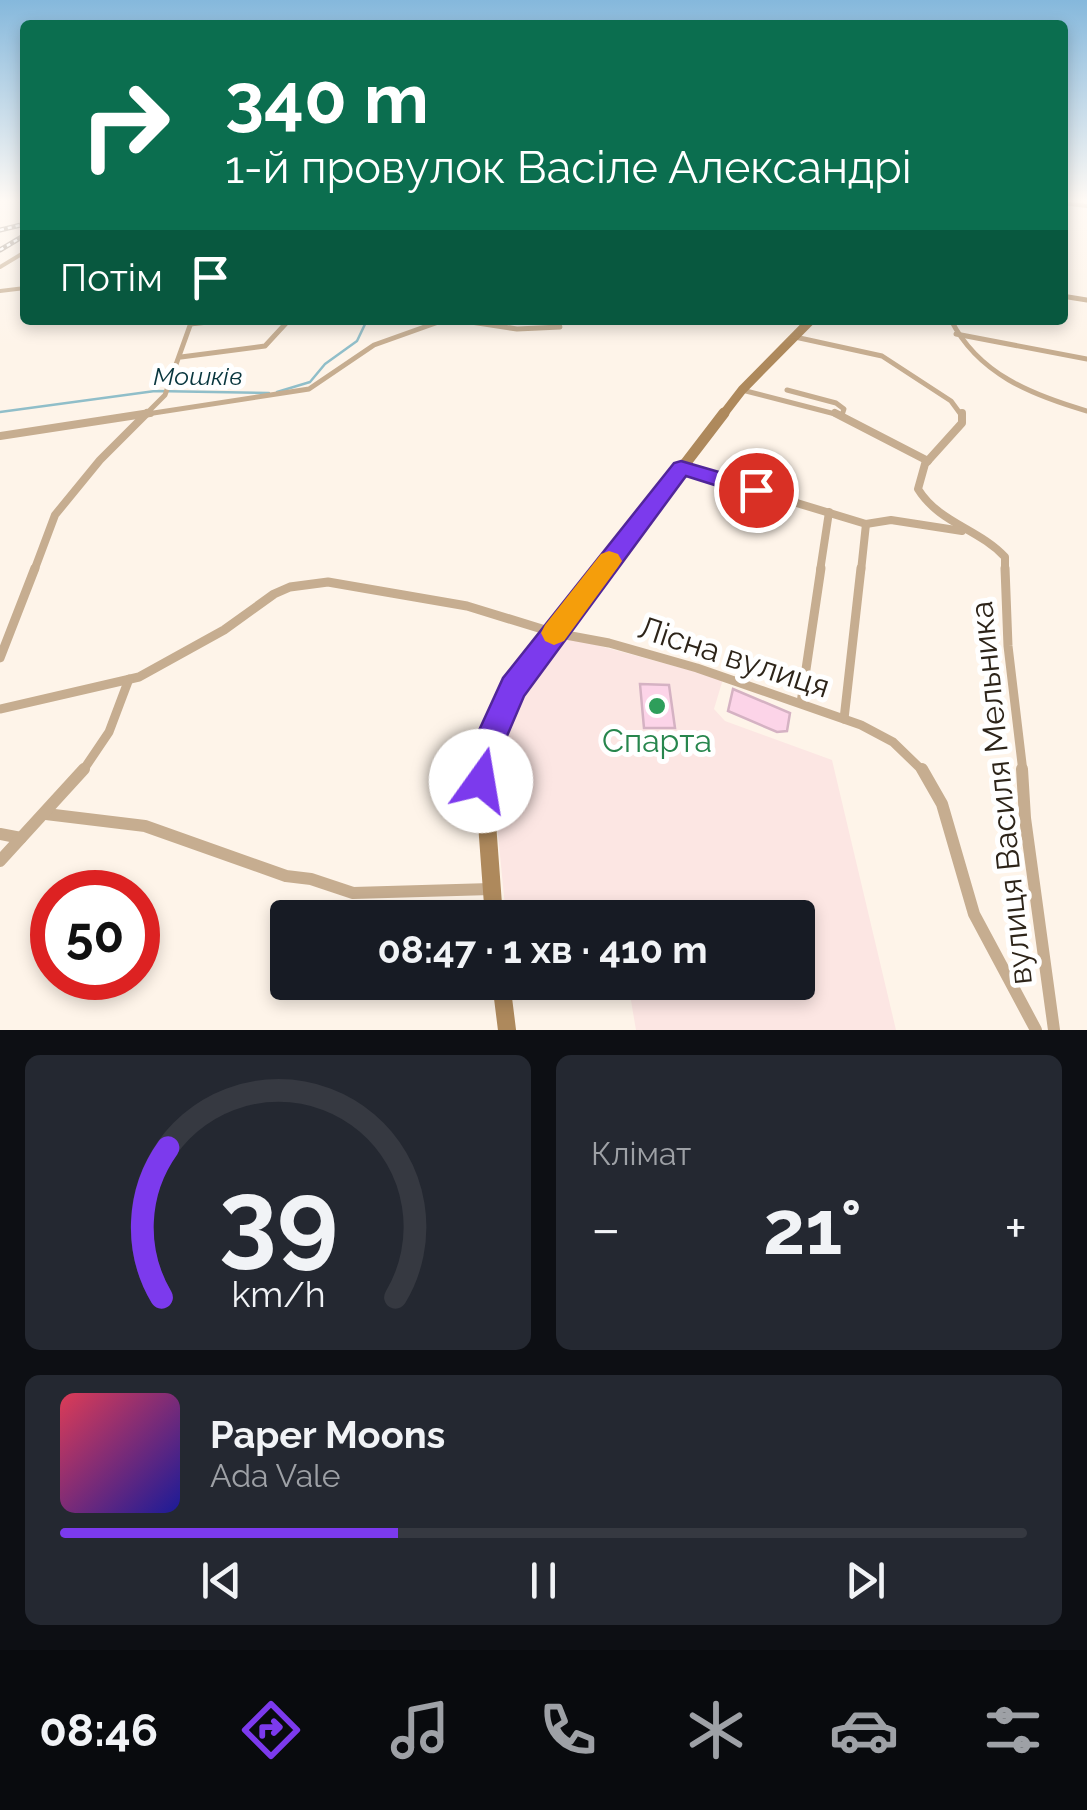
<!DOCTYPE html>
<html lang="uk">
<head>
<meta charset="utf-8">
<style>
  :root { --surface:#171b24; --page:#242831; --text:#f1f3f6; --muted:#9ea1a6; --line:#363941; --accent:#7c3aed }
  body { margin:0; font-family:Raleway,sans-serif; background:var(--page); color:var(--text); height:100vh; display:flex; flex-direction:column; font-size:38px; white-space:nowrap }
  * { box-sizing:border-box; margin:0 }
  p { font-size:32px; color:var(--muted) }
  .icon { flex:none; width:55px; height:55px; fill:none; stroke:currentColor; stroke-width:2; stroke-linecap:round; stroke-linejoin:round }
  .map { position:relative; height:1030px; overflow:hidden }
  .details { display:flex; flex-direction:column; gap:25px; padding:25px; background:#0d0f14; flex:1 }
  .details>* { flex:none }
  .hud { position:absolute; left:20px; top:20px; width:1048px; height:305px; border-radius:10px; box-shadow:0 5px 15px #0003; background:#0b6e4f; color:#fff; overflow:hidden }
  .speed { position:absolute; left:30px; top:870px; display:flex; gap:20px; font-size:50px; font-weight:700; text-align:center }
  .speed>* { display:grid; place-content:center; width:130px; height:130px; border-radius:50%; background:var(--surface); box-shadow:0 5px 15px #0003; line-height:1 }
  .speed .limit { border:15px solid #d22; background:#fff; color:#111 }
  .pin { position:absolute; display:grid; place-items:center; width:85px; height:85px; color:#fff; margin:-42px; border:5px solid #fff; border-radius:50%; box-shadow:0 2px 10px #0007 }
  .me { position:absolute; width:110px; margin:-55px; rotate:13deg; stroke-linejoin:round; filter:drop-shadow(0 0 8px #0008) }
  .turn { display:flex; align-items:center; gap:35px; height:210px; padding:0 40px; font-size:45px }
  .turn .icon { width:130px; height:130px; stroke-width:2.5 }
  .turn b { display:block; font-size:70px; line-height:85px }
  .then { display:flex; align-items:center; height:95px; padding:0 40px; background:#0003; gap:20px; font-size:38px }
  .big { font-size:75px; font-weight:700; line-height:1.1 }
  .details .tile { flex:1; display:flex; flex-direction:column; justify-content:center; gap:15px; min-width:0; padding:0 35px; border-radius:15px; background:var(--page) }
  .details .dial { align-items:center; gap:0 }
  .dial svg { height:260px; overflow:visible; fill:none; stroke:var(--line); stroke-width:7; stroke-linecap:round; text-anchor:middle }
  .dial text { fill:var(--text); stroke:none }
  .song { display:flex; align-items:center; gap:30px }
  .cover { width:120px; height:120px; border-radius:15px; background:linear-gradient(135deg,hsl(350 70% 55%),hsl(240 70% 35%)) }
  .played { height:10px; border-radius:5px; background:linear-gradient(90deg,var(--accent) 35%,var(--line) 35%) }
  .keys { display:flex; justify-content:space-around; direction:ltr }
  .heat { display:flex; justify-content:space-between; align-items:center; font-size:55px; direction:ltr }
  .details .tiles { flex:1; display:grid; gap:25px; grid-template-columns:1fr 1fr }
  .tile:last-child { grid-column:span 2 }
  .trip { position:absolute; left:270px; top:900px; width:545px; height:100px; border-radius:10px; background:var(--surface); box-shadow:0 5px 15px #0003; font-weight:700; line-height:100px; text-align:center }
  .tab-bar { display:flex; height:160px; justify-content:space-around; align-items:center; background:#090b0e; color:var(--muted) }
  .tab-bar .icon { width:70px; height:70px }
  .tab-bar .current { color:var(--accent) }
  .tab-bar b { font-size:45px; color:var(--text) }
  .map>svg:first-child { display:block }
  .industrial { fill:#fce6e3 }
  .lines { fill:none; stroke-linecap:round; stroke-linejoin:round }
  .stream { stroke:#90bec9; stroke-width:2.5 }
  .building { fill:#fcd4e8; stroke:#d5b2c3; stroke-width:2.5 }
  .minor-far4 { stroke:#c6ad90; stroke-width:4 }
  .minor-far3 { stroke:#c6ad90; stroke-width:5 }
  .minor-far2 { stroke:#c6ad90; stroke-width:8 }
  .minor-far1 { stroke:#c6ad90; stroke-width:9 }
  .minor { stroke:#c6ad90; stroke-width:12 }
  .secondary-far3 { stroke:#ae895c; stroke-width:9 }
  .secondary-far2 { stroke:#ae895c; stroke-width:11 }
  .secondary-far1 { stroke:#ae895c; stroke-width:14 }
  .secondary { stroke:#ae895c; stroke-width:18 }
  .rail-casing { stroke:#9f958a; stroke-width:5 }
  .rail { stroke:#fff; stroke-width:2.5; stroke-dasharray:4; stroke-linecap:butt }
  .route { fill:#7c3aed; stroke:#51269a; stroke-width:2.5 }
  .slow { fill:#f59e0b }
  .leisure-dot { fill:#2e9e5b; stroke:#fff; stroke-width:4 }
  .labels { text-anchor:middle; stroke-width:10; stroke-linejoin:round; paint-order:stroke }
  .far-water-label { font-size:25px; font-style:italic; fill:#08363e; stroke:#fff }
  .near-street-label { font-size:32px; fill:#2d2419; stroke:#fff }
  .near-leisure-label { font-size:32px; fill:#27864d; stroke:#fff }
</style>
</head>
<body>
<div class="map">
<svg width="1087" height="1030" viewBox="0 0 1087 1030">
  <rect width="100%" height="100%" fill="#fef4e9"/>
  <path class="industrial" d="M559 635 723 679 714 709 725 721 832 760 896 1030H636L628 983 798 982V918L506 917 493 782 496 738Z"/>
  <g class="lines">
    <g class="stream">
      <path d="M277 392 310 382 325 364 357 341 367 320"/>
      <path d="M0 412 155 391 269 393"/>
    </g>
  </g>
  <g class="building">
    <path d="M640 684 669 685 675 728H644Z"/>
    <path d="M733 689 790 713 787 731 777 732 728 711Z"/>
  </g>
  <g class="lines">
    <g class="minor-far4">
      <path d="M1062 203 1087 206"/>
      <path d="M0 267 25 252"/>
      <path d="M0 291 25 288"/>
    </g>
    <g class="minor-far3">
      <path d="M1062 296 1087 300"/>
      <path d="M458 320 517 329 560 327"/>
      <path d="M951 320C978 374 1032 395 1087 411"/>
      <path d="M190 324 226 320"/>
      <path d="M956 334 1087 359"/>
      <path d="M795 337 882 356 951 401 962 416"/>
      <path d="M181 357 265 346 289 320"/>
      <path d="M742 390 843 416"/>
      <path d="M787 390 836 403 844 409 842 415"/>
      <path d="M134 416 309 389 374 345 444 320"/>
      <path d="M144 416 165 395 192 320"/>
    </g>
    <g class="minor-far2">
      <path d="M835 413 928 461"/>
      <path d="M962 413V423L925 464 918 489C939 523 979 529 1005 557V571"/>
      <path d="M0 436 150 413"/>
      <path d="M681 468 866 524 891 520 962 531"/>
      <path d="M34 571 55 515 100 460 147 413"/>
      <path d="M820 571 829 512"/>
      <path d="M861 571 866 524"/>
    </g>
    <g class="minor-far1">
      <path d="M1005 568 1008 646 1023 772"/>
      <path d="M0 658 35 568"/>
      <path d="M801 703 821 568"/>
      <path d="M0 709 139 677 224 630 274 594 290 587 328 582 467 606 555 633 609 643 697 668 861 725 893 742 924 772"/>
      <path d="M844 719 861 568"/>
      <path d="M82 772 109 732 129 679"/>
    </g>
    <g class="minor">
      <path d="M922 769 942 804 974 914 1036 1030"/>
      <path d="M1022 769 1025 818 1054 1030"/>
      <path d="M46 814 145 826 286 876 311 879 353 893 491 889"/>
      <path d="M0 834 21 838"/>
      <path d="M0 861 84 769"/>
    </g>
    <path class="secondary-far3" d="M722 416 742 390 811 320"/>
    <path class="secondary-far2" d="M603 571 724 413"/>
    <path class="secondary-far1" d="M483 772C495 692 558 630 605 568"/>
    <g class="secondary">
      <path d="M483 769 494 918"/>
      <path d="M501 982 507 1030"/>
    </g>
    <g class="rail-casing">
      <g id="rail">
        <path d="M0 230 25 224"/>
        <path d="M0 250 25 235"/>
      </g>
    </g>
    <use href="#rail" class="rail"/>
  </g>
  <linearGradient id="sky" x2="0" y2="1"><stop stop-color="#85b8dc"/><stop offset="0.58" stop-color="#fffaf5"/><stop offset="1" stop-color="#fffaf5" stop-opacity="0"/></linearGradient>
  <rect width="1087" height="346" fill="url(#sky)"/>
  <path class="route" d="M681 461 764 485 767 490 756 498 686 476 524 696 501 750 492 792 481 797 470 792 465 781 470 750 503 678 674 463Z"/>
  <path class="slow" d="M609 551 618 554 622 561 618 567 564 641 554 645 545 641 541 633 545 625 601 554Z"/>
  <circle class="leisure-dot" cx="657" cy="706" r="10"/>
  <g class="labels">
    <g class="far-water-label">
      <text x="198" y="385">Мошків</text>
    </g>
    <g class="near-street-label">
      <text transform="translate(734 657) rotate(18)" y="11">Лісна вулиця</text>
      <text transform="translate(1001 793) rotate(-96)" y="11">вулиця Василя Мельника</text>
    </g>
    <g class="near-leisure-label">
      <text x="657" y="752">Спарта</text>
    </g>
  </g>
</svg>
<div class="speed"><div class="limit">50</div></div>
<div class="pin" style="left:756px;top:490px;background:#d93025"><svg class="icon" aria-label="arrive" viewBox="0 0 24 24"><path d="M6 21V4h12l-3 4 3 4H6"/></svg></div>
<svg class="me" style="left:481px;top:781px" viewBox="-20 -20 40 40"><circle r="19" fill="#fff"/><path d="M0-13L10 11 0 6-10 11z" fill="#7c3aed"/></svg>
<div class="trip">08:47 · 1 хв · 410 m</div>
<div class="hud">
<div class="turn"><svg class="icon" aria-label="right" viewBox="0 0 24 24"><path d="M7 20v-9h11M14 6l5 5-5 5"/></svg><div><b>340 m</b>1-й провулок Васіле Александрі</div></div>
<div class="then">Потім<svg class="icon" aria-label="arrive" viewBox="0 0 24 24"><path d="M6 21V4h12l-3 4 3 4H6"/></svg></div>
</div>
</div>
<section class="details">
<div class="tiles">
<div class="tile dial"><svg viewBox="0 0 100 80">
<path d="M14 69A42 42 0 1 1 86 69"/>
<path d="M14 69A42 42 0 0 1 16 23" stroke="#7c3aed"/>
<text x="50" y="56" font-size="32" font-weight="700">39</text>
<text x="50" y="72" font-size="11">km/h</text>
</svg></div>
<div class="tile"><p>Клімат</p>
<div class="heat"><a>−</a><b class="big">21°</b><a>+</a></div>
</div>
<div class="tile">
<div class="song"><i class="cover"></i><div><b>Paper Moons</b><p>Ada Vale</p></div></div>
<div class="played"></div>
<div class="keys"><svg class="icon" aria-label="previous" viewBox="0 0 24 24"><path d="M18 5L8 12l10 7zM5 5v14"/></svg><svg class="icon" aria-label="pause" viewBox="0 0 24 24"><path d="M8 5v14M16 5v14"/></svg><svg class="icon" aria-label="next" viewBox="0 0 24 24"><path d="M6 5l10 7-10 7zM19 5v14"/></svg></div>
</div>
</div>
</section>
<nav class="tab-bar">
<b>08:46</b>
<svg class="icon current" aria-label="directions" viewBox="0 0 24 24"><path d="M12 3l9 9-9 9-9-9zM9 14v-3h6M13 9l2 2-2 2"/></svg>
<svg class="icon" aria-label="music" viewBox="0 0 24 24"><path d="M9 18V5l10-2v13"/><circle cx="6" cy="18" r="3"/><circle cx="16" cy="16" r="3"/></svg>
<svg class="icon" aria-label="phone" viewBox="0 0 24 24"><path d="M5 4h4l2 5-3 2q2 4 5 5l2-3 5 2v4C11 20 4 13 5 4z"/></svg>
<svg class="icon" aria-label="climate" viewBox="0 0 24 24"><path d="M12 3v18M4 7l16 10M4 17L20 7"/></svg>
<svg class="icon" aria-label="car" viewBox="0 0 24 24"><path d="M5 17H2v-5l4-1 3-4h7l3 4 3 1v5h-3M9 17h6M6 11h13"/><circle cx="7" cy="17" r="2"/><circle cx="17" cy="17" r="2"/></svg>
<svg class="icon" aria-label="filters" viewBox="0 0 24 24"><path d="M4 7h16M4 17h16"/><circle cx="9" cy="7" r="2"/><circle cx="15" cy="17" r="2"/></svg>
</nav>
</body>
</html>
